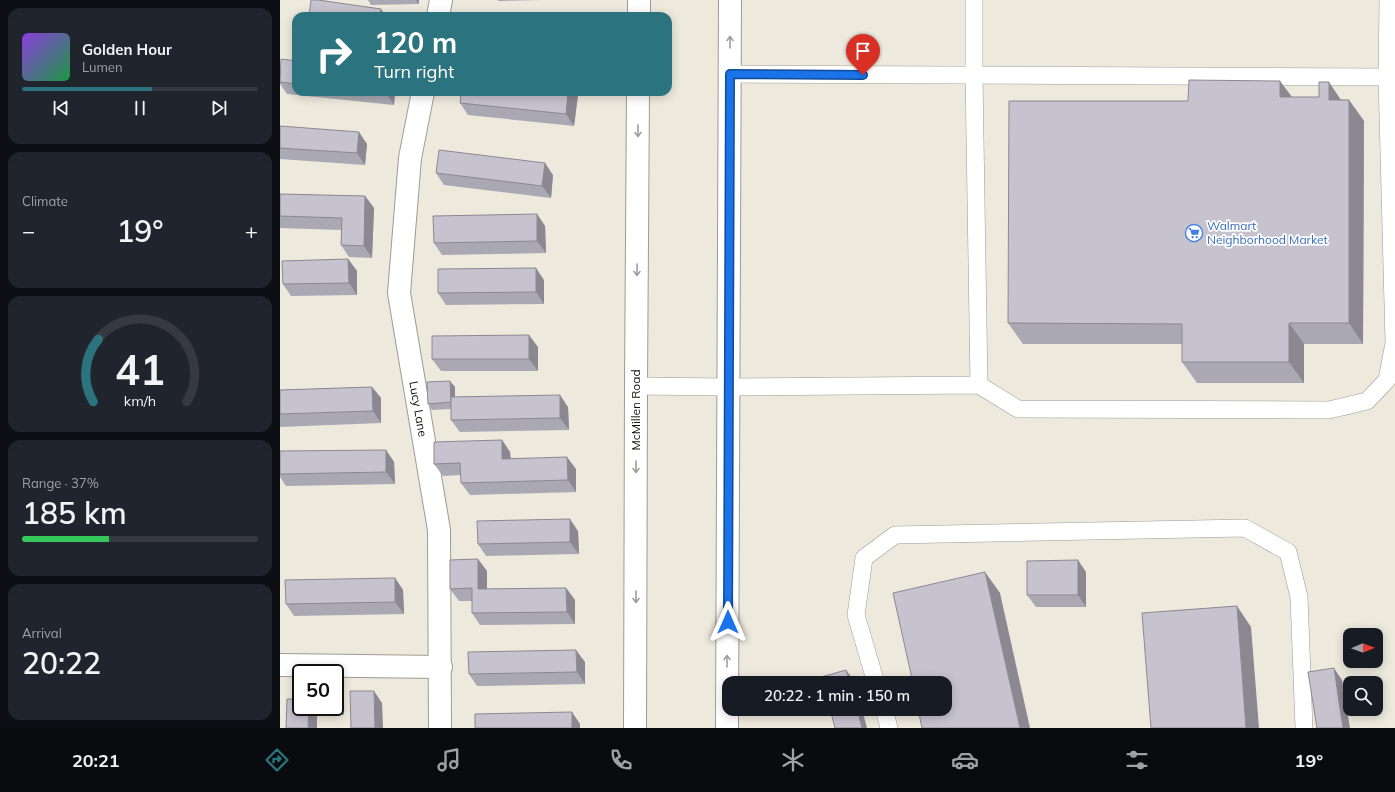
<!DOCTYPE html>
<html lang="en">
<head>
<meta charset="utf-8">
<style>
  :root { --surface:#171b24; --page:#20242c; --text:#f1f3f6; --muted:#9ea1a6; --line:#363941; --accent:#2b737e }
  body { margin:0; font-family:Mulish,sans-serif; background:var(--page); color:var(--text); height:100vh; display:flex; flex-direction:column; font-size:15px; white-space:nowrap }
  * { box-sizing:border-box; margin:0 }
  p { font-size:13px; color:var(--muted) }
  .icon { flex:none; width:22px; height:22px; fill:none; stroke:currentColor; stroke-width:2; stroke-linecap:round; stroke-linejoin:round }
  .map { position:relative; flex:1; overflow:hidden }
  .panel { display:flex; flex-direction:column; gap:8px; padding:8px; background:#0d0f14; width:280px }
  .panel>* { flex:none }
  .top-card { position:absolute; left:12px; top:12px; width:380px; height:84px; border-radius:12px; box-shadow:0 2px 10px #0003; background:#2b737e; color:#fff; overflow:hidden }
  .needle { width:26px; rotate:89deg }
  .tools { position:absolute; left:1063px; top:628px; display:grid; gap:8px }
  .tools a { display:grid; place-items:center; width:40px; height:40px; border-radius:8px; background:var(--surface); box-shadow:0 2px 10px #0003; font-size:20px }
  .speed { position:absolute; left:12px; top:664px; display:flex; gap:8px; font-size:20px; font-weight:700; text-align:center }
  .speed>* { display:grid; place-content:center; width:52px; height:52px; border-radius:50%; background:var(--surface); box-shadow:0 2px 10px #0003; line-height:1 }
  .speed .limit { border:2px solid #111; border-radius:6px; background:#fff; color:#111 }
  .pin { position:absolute; display:grid; place-items:center; width:34px; height:34px; color:#fff; margin:-41px -17px; border-radius:50% 50% 50% 0; rotate:-45deg; box-shadow:0 0 4px #0007 }
  .pin .icon { rotate:45deg }
  .me { position:absolute; width:44px; margin:-22px; rotate:0deg; stroke-linejoin:round; filter:drop-shadow(0 0 3px #0008) }
  .turn { display:flex; align-items:center; gap:14px; height:84px; padding:0 16px; font-size:18px }
  .turn .icon { width:52px; height:52px; stroke-width:2.5 }
  .turn b { display:block; font-size:28px; line-height:34px }
  .big { font-size:30px; font-weight:600; line-height:1.1 }
  .panel .tile { flex:1; display:flex; flex-direction:column; justify-content:center; gap:6px; min-width:0; padding:0 14px; border-radius:12px; background:var(--page) }
  .panel .dial { align-items:center; gap:0 }
  .dial svg { height:104px; overflow:visible; fill:none; stroke:var(--line); stroke-width:7; stroke-linecap:round; text-anchor:middle }
  .dial text { fill:var(--text); stroke:none }
  .song { display:flex; align-items:center; gap:12px }
  .cover { width:48px; height:48px; border-radius:6px; background:linear-gradient(135deg,hsl(270 70% 55%),hsl(140 70% 35%)) }
  .played { height:4px; border-radius:2px; background:linear-gradient(90deg,var(--accent) 55%,var(--line) 55%) }
  .keys { display:flex; justify-content:space-around; direction:ltr }
  .heat { display:flex; justify-content:space-between; align-items:center; font-size:22px; direction:ltr }
  .charge { height:6px; border-radius:3px; background:linear-gradient(90deg,#34c759 37%,var(--line) 0) }
  .trip { position:absolute; left:442px; top:676px; width:230px; height:40px; border-radius:12px; background:var(--surface); box-shadow:0 2px 10px #0003; font-weight:600; line-height:40px; text-align:center }
  .menu { display:flex; height:64px; justify-content:space-around; align-items:center; background:#090b0e; color:var(--muted) }
  .menu .icon { width:28px; height:28px }
  .menu .selected { color:var(--accent) }
  .menu b { font-size:18px; color:var(--text) }
  main { display:flex; flex:1; min-height:0 }
  .map>svg:first-child { display:block }
  .lines { fill:none; stroke-linecap:round; stroke-linejoin:round }
  .service-casing { stroke:#9f9b90; stroke-width:18 }
  .minor-casing { stroke:#9f9b90; stroke-width:24 }
  .secondary-casing { stroke:#9f9b90; stroke-width:24 }
  .service { stroke:#fff; stroke-width:17 }
  .minor { stroke:#fff; stroke-width:22 }
  .secondary { stroke:#fff; stroke-width:22 }
  .wall { fill:#aaa8b2 }
  .shaded-wall { fill:#8b8891 }
  .building { fill:#c6c3cf; stroke:#8b8891 }
  .oneway { stroke:#9f9f9d }
  .route-casing { stroke:#114b97; stroke-width:10 }
  .route { stroke:#1a73e8; stroke-width:7 }
  .labels { text-anchor:middle; stroke-width:3.5; stroke-linejoin:round; paint-order:stroke }
  .shop-label { font-size:12px; fill:#366cbe; stroke:#fff; text-anchor:start }
  .street-label { font-size:12px; fill:#100f0b; stroke:#fff }
</style>
</head>
<body>
<main>
<section class="panel">
<div class="tile">
<div class="song"><i class="cover"></i><div><b>Golden Hour</b><p>Lumen</p></div></div>
<div class="played"></div>
<div class="keys"><svg class="icon" aria-label="previous" viewBox="0 0 24 24"><path d="M18 5L8 12l10 7zM5 5v14"/></svg><svg class="icon" aria-label="pause" viewBox="0 0 24 24"><path d="M8 5v14M16 5v14"/></svg><svg class="icon" aria-label="next" viewBox="0 0 24 24"><path d="M6 5l10 7-10 7zM19 5v14"/></svg></div>
</div>
<div class="tile"><p>Climate</p>
<div class="heat"><a>−</a><b class="big">19°</b><a>+</a></div>
</div>
<div class="tile dial"><svg viewBox="0 0 100 80">
<path d="M14 69A42 42 0 1 1 86 69"/>
<path d="M14 69A42 42 0 0 1 18 21" stroke="#2b737e"/>
<text x="50" y="56" font-size="32" font-weight="700">41</text>
<text x="50" y="72" font-size="11">km/h</text>
</svg></div>
<div class="tile"><p>Range · 37%</p><b class="big">185 km</b><div class="charge"></div></div>
<div class="tile"><p>Arrival</p><b class="big">20:22</b></div>
</section>
<div class="map">
<svg width="1115" height="728" viewBox="0 0 1115 728">
  <rect width="100%" height="100%" fill="#ede9dd"/>
  <g class="lines">
    <g class="service-casing">
      <g id="service">
        <path d="M694 0V75L699 385"/>
        <path d="M450 74 1107 77 1108 0"/>
        <path d="M356 386 449 387 699 385 738 409 1049 410 1087 401 1107 380 1114 343 1107 77"/>
        <path d="M596 683 576 615 584 558 615 535 965 528 1008 552 1019 597 1024 728"/>
        <path d="M604 709 609 728"/>
      </g>
    </g>
    <g class="minor-casing">
      <g id="minor">
        <path d="M158 16 161 0"/>
        <path d="M143 92 130 158 119 293 159 530 160 728"/>
        <path d="M0 665 161 667"/>
      </g>
    </g>
    <g class="secondary-casing">
      <g id="secondary">
        <path d="M359 16V0"/>
        <path d="M355 728 356 386 358 92"/>
        <path d="M447 728 450 0"/>
      </g>
    </g>
    <use href="#service" class="service"/>
    <use href="#minor" class="minor"/>
    <use href="#secondary" class="secondary"/>
  </g>
  <g class="wall">
    <path d="M88 0H139V4L91 5Z"/>
    <path d="M218 0H260L218 1Z"/>
    <path d="M16 61V92H115L114 105 7 94 0 84V66Z"/>
    <path d="M170 92H296L298 95 294 126 188 115 180 103 181 93Z"/>
    <path d="M1012 97 1069 100 1084 121 1083 344H1024V383H917L902 362V344H743L728 323 908 101Z"/>
    <path d="M0 126 87 144 85 165 0 159Z"/>
    <path d="M156 173 273 175 271 198 164 185Z"/>
    <path d="M0 194 85 196 94 208 92 258 69 257 61 245V230L0 228Z"/>
    <path d="M257 214 265 226 266 253 162 255 154 243Z"/>
    <path d="M68 259 77 271V295L11 296 3 284Z"/>
    <path d="M264 280V304L166 305 158 293Z"/>
    <path d="M258 347V371H161L152 359Z"/>
    <path d="M92 387 101 398V423L0 427V390Z"/>
    <path d="M175 387V397L288 407 289 430 180 432 171 420V409L152 410 148 404Z"/>
    <path d="M222 440 230 452 231 458 296 469V492L190 495 181 483V475L163 476 154 464Z"/>
    <path d="M106 450 114 462 115 484 6 486 0 477V474Z"/>
    <path d="M298 531 299 554 206 556 198 544Z"/>
    <path d="M207 571V589L286 588 295 600V624L200 625 192 613V601H179L170 589Z"/>
    <path d="M806 572V607H756L747 595Z"/>
    <path d="M115 578 123 590 124 614 14 616 6 604Z"/>
    <path d="M305 662V684L197 686 189 674Z"/>
    <path d="M55 674 64 686V715L37 714 21 707H55Z"/>
  </g>
  <g class="shaded-wall">
    <path d="M136 0H139V4Z"/>
    <path d="M101 9 106 16H100Z"/>
    <path d="M1000 81 1015 101 1000 97Z"/>
    <path d="M1049 82 1063 103 1049 100Z"/>
    <path d="M106 92H115L114 105 106 93Z"/>
    <path d="M288 92H296L298 95 294 126 286 114Z"/>
    <path d="M1069 100 1084 121 1083 344 1069 323Z"/>
    <path d="M79 132 87 144 85 165 77 153Z"/>
    <path d="M265 163 273 175 271 198 262 186Z"/>
    <path d="M85 196 94 208 92 258 84 246Z"/>
    <path d="M257 214 265 226 266 253 257 241Z"/>
    <path d="M68 259 77 271V295L69 283Z"/>
    <path d="M256 268 264 280V304L256 292Z"/>
    <path d="M1009 323 1024 344V383L1009 362Z"/>
    <path d="M249 335 258 347V371L249 359Z"/>
    <path d="M170 381 175 387V409L171 402Z"/>
    <path d="M92 387 101 398V423L93 411Z"/>
    <path d="M280 395 288 407 289 430 280 418Z"/>
    <path d="M222 440 230 452 231 471 222 459Z"/>
    <path d="M106 450 114 462 115 484 106 472Z"/>
    <path d="M287 457 296 469V492L288 480Z"/>
    <path d="M290 519 298 531 299 554 290 542Z"/>
    <path d="M198 559 207 571V601L198 589Z"/>
    <path d="M798 560 806 572V607L798 595Z"/>
    <path d="M705 572 720 593 750 728H740Z"/>
    <path d="M115 578 123 590 124 614 115 602Z"/>
    <path d="M286 588 295 600V624L287 612Z"/>
    <path d="M957 606 971 627 979 728H966Z"/>
    <path d="M296 650 305 662V684L297 672Z"/>
    <path d="M1054 668 1062 680 1070 728H1063Z"/>
    <path d="M566 670 575 682V683H570Z"/>
    <path d="M56 674 64 686V715L56 703Z"/>
    <path d="M94 691 102 703 103 728H95Z"/>
    <path d="M29 707H32L37 714V728H28Z"/>
    <path d="M577 709H582L587 728H582Z"/>
    <path d="M292 712 300 724V728H292Z"/>
  </g>
  <g class="building">
    <path d="M31 0H38L101 9 100 16H29Z"/>
    <path d="M1 59 16 61V84L0 82Z"/>
    <path d="M909 80 1000 81V97H1039V82H1049V100H1069V323H1009V362H902V324L728 323 729 101H908Z"/>
    <path d="M181 92H288L286 114 180 103Z"/>
    <path d="M0 126 79 132 77 153 0 148Z"/>
    <path d="M159 150 265 163 262 186 156 173Z"/>
    <path d="M0 194 85 196 84 246 61 245 62 218 0 216Z"/>
    <path d="M257 214V241L154 243 153 216Z"/>
    <path d="M68 259 69 283 3 284 2 261Z"/>
    <path d="M256 268V292L158 293V269Z"/>
    <path d="M249 335V359H152V336Z"/>
    <path d="M170 381 171 402 148 404 147 382Z"/>
    <path d="M92 387 93 411 0 414V390Z"/>
    <path d="M280 395V418L171 420V397Z"/>
    <path d="M222 440V459L287 457 288 480 181 483 180 463 154 464V442Z"/>
    <path d="M106 450V472L0 474V451Z"/>
    <path d="M290 519V542L198 544 197 521Z"/>
    <path d="M198 559V589L286 588 287 612 192 613V588L170 589V560Z"/>
    <path d="M798 560V595H747V561Z"/>
    <path d="M705 572 740 728H642L638 709H665V683H633L613 593Z"/>
    <path d="M115 578V602L6 604 5 580Z"/>
    <path d="M957 606 966 728H871L862 613Z"/>
    <path d="M296 650 297 672 189 674 188 652Z"/>
    <path d="M1054 668 1063 728H1037L1028 672Z"/>
    <path d="M566 670 570 683H543L541 677Z"/>
    <rect x="55" y="674" width="1" height="29"/>
    <path d="M70 691H94L95 728H71Z"/>
    <path d="M7 699H21V707H29L28 728H6Z"/>
    <path d="M550 709H577L582 728H555Z"/>
    <path d="M292 712V728H195V714Z"/>
  </g>
  <defs><path id="oneway-shaft" d="M-6 0H5M1.5-3L5.5 0L1.5 3" fill="none" stroke-width="1.6" stroke-linecap="round" stroke-linejoin="round"/></defs>
  <g class="oneway">
    <use href="#oneway-shaft" transform="translate(450 42) rotate(-90)"/>
    <use href="#oneway-shaft" transform="translate(358 131) rotate(90)"/>
    <use href="#oneway-shaft" transform="translate(357 270) rotate(91)"/>
    <use href="#oneway-shaft" transform="translate(356 467) rotate(90)"/>
    <use href="#oneway-shaft" transform="translate(356 597) rotate(90)"/>
    <use href="#oneway-shaft" transform="translate(447 661) rotate(-90)"/>
  </g>
  <g class="lines">
    <g class="route-casing">
      <path id="route" d="M448 622 450 74 583 75"/>
    </g>
    <use href="#route" class="route"/>
  </g>
  <defs>
    <g id="supermarket-ring" transform="scale(0.9)"><circle r="9.5" fill="#fff" stroke="#3f7fe0" stroke-width="1.5"/><path d="M-6-5.5h2.5l.6 2H6L4.5 2H-2.5L-4.4-4H-6ZM-1.5 3.2a1.3 1.3 0 1 0 .1 0ZM3 3.2a1.3 1.3 0 1 0 .1 0Z" fill="#3f7fe0"/></g>
  </defs>
  <g fill-rule="evenodd">
    <use href="#supermarket-ring" x="914" y="233"/>
  </g>
  <g class="labels">
    <g class="shop-label">
      <text x="927" y="230">Walmart<tspan x="927" dy="14">Neighborhood Market</tspan></text>
    </g>
    <g class="street-label">
      <text transform="translate(138 409) rotate(80)" y="4">Lucy Lane</text>
      <text transform="translate(356 410) rotate(-90)" y="4">McMillen Road</text>
    </g>
  </g>
</svg>
<div class="tools">
<a><svg class="needle" viewBox="-14 -14 28 28"><path d="M0-13l5 13h-10z" fill="#e53935"/><path d="M0 13l5-13h-10z" fill="#9ea1a6"/></svg></a>
<a><svg class="icon" aria-label="search" viewBox="0 0 24 24"><circle cx="10" cy="10" r="6"/><path d="M15 15l6 6"/></svg></a>
</div>
<div class="speed"><div class="limit">50</div></div>
<div class="pin" style="left:583px;top:75px;background:#d93025"><svg class="icon" aria-label="arrive" viewBox="0 0 24 24"><path d="M6 21V4h12l-3 4 3 4H6"/></svg></div>
<svg class="me" style="left:448px;top:622px" viewBox="-20 -20 40 40"><path d="M0-17L14 15 0 8-14 15z" fill="#1a73e8" stroke="#fff" stroke-width="4"/></svg>
<div class="trip">20:22 · 1 min · 150 m</div>
<div class="top-card">
<div class="turn"><svg class="icon" aria-label="right" viewBox="0 0 24 24"><path d="M7 20v-9h11M14 6l5 5-5 5"/></svg><div><b>120 m</b>Turn right</div></div>
</div>
</div>
</main>
<nav class="menu">
<b>20:21</b>
<svg class="icon selected" aria-label="directions" viewBox="0 0 24 24"><path d="M12 3l9 9-9 9-9-9zM9 14v-3h6M13 9l2 2-2 2"/></svg>
<svg class="icon" aria-label="music" viewBox="0 0 24 24"><path d="M9 18V5l10-2v13"/><circle cx="6" cy="18" r="3"/><circle cx="16" cy="16" r="3"/></svg>
<svg class="icon" aria-label="phone" viewBox="0 0 24 24"><path d="M5 4h4l2 5-3 2q2 4 5 5l2-3 5 2v4C11 20 4 13 5 4z"/></svg>
<svg class="icon" aria-label="climate" viewBox="0 0 24 24"><path d="M12 3v18M4 7l16 10M4 17L20 7"/></svg>
<svg class="icon" aria-label="car" viewBox="0 0 24 24"><path d="M5 17H2v-5l4-1 3-4h7l3 4 3 1v5h-3M9 17h6M6 11h13"/><circle cx="7" cy="17" r="2"/><circle cx="17" cy="17" r="2"/></svg>
<svg class="icon" aria-label="filters" viewBox="0 0 24 24"><path d="M4 7h16M4 17h16"/><circle cx="9" cy="7" r="2"/><circle cx="15" cy="17" r="2"/></svg>
<b>19°</b>
</nav>
</body>
</html>
